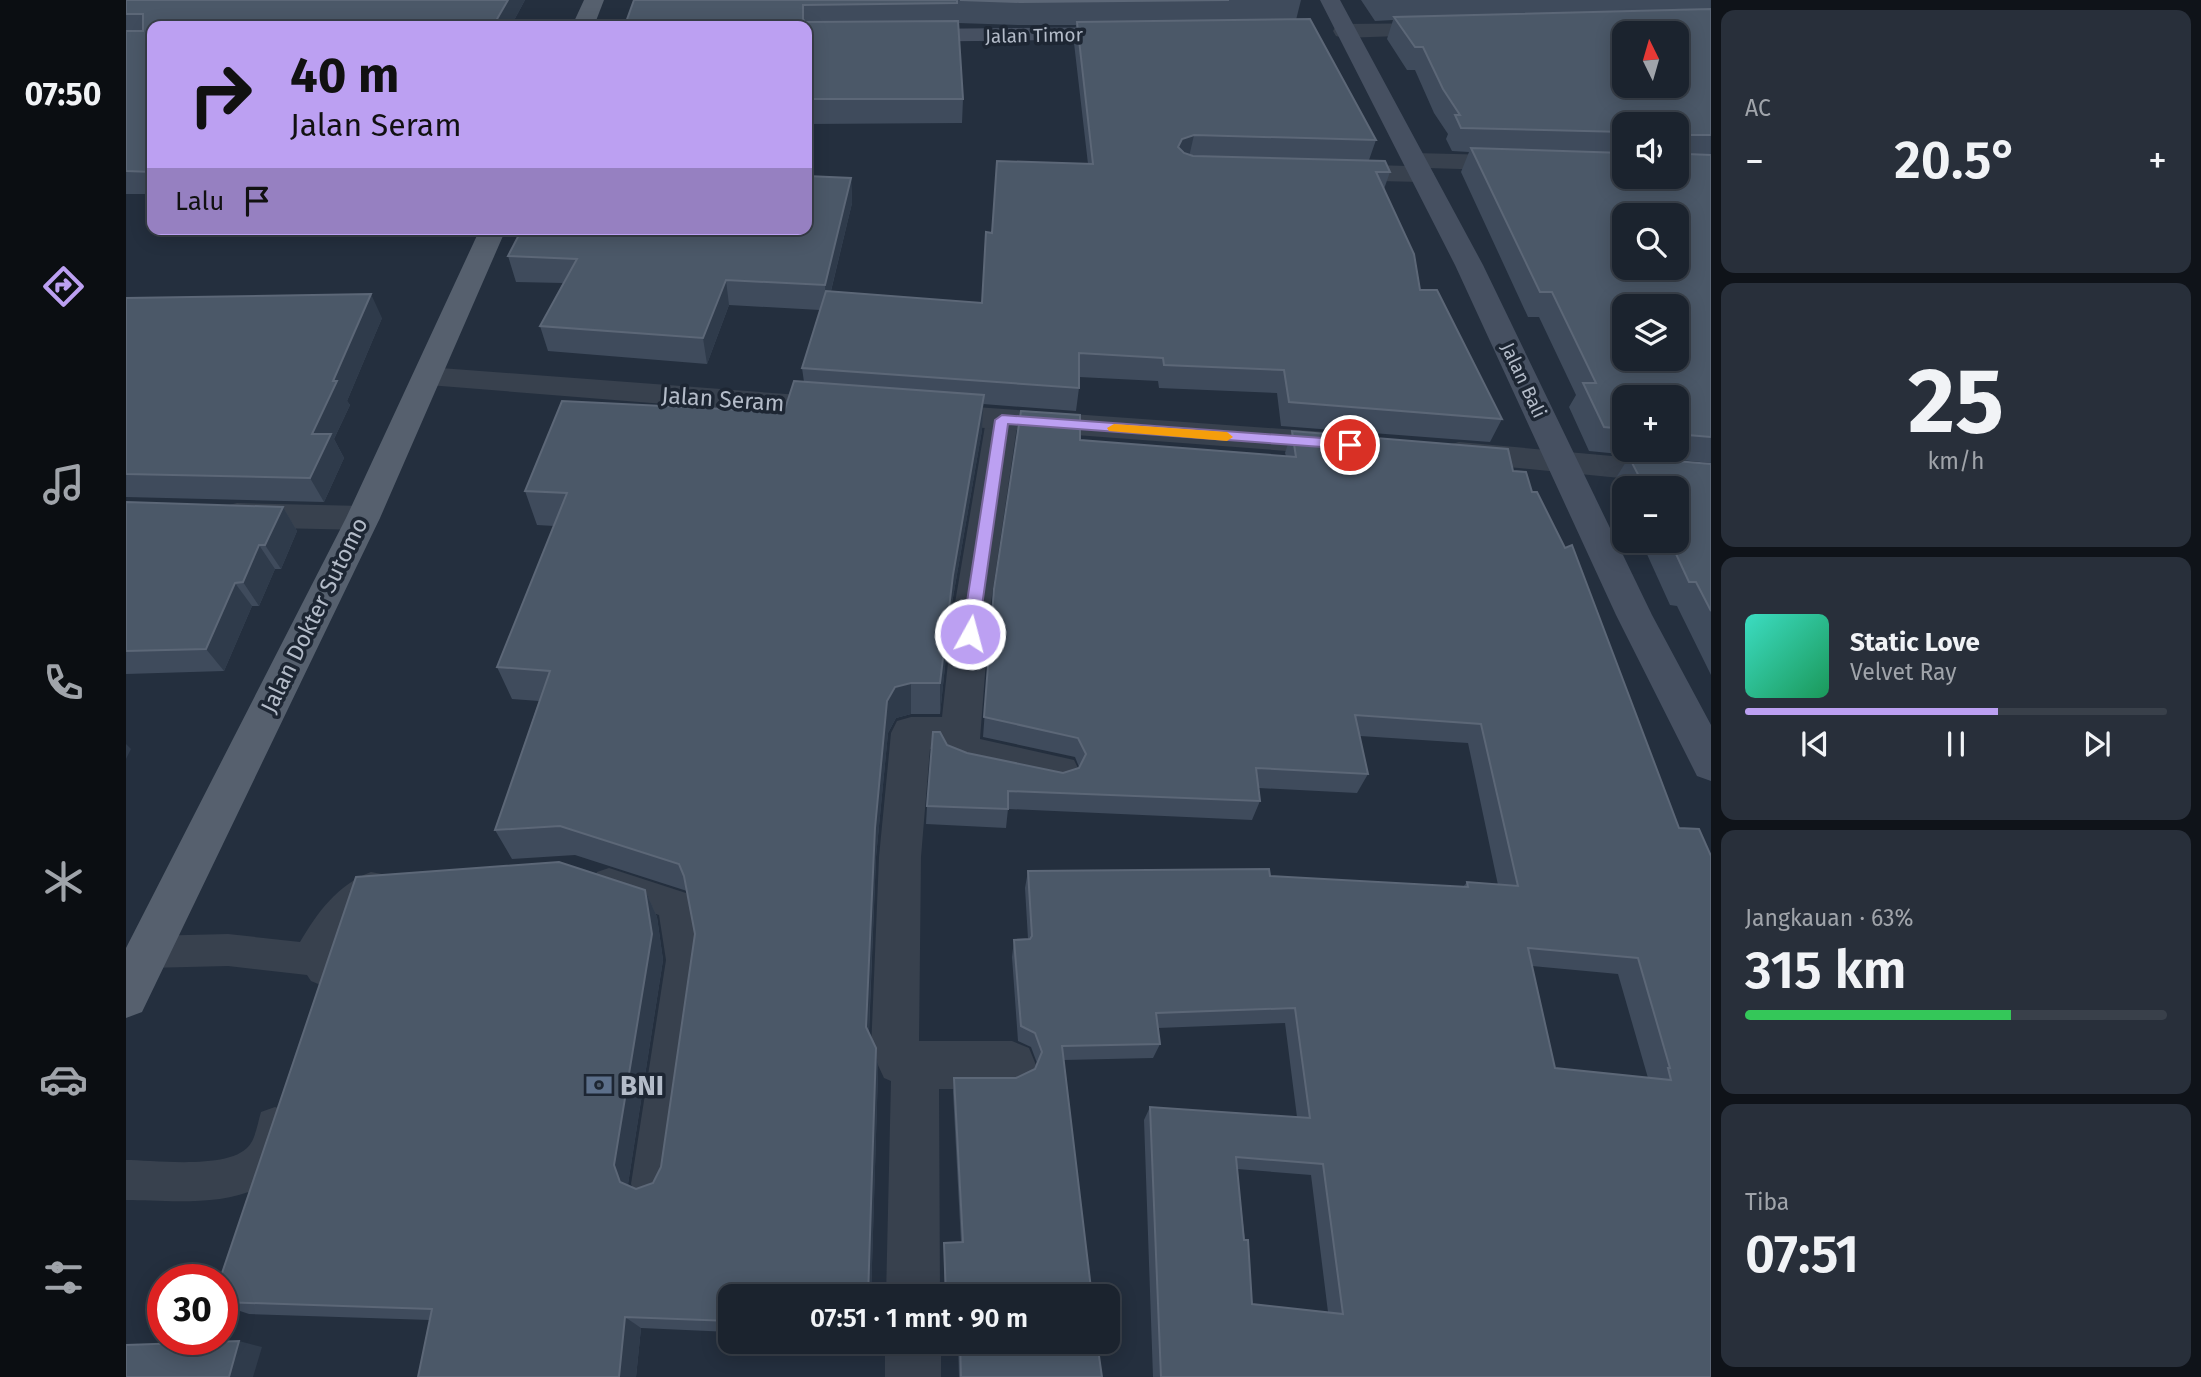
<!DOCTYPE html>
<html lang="id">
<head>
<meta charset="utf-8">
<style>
  :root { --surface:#1b232e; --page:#282f3a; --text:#f1f3f6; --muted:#a0a4aa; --line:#39404a; --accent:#bca0f2 }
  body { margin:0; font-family:"Fira Sans",sans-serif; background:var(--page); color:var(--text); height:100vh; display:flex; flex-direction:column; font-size:26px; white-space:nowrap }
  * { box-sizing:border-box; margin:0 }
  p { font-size:23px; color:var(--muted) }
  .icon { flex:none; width:38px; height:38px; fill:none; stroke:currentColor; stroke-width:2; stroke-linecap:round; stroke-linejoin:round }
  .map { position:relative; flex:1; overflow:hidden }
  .drawer { display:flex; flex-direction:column; gap:10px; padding:10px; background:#0f1319; width:490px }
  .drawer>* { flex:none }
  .guide { position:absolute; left:21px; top:21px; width:665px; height:214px; border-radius:14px; box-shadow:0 4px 18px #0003,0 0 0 2px var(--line); background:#bca0f2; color:#111; overflow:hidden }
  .needle { width:46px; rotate:355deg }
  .tools { position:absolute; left:1486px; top:21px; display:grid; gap:14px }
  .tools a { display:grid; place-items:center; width:77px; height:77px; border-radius:14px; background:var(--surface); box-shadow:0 4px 18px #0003,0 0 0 2px var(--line); font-size:35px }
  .speed { position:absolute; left:21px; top:1264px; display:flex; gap:14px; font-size:35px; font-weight:700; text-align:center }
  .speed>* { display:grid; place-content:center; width:91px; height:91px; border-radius:50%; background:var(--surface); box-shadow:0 4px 18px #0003,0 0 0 2px var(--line); line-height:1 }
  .speed .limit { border:10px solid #d22; background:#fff; color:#111 }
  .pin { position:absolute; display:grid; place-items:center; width:60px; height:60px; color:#fff; margin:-30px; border:4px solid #fff; border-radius:50%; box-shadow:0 2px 7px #0007 }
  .me { position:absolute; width:77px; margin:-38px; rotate:7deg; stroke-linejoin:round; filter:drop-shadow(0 0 5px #0008) }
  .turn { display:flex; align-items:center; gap:24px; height:147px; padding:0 28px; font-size:32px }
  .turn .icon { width:91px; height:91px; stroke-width:2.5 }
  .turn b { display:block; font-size:49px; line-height:60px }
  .then { display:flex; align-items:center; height:66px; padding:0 28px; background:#0003; gap:14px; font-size:26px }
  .big { font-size:52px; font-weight:600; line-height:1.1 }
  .drawer .widget { flex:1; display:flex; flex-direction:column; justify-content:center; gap:10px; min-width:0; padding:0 24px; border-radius:14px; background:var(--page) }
  .drawer .dial { align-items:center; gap:0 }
  .dial b { font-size:91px; line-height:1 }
  .song { display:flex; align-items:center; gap:21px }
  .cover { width:84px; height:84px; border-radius:10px; background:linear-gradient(135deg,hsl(170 70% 55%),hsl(150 70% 35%)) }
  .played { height:7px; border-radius:4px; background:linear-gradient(90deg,var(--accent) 60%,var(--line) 60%) }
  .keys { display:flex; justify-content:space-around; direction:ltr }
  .heat { display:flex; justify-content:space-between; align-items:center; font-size:38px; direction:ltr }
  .charge { height:10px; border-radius:5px; background:linear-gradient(90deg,#34c759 63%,var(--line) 0) }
  .trip { position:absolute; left:592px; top:1284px; width:402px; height:70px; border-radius:14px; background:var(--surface); box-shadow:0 4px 18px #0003,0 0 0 2px var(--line); font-weight:600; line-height:70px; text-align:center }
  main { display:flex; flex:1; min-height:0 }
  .tabs { display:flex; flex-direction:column; width:126px; justify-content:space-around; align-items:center; background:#0b0e12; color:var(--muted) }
  .tabs .icon { width:49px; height:49px }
  .tabs .on { color:var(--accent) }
  .tabs b { font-size:32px; color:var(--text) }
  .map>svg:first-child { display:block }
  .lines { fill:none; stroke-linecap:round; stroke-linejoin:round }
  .service { fill:#38414e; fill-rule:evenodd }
  .minor { fill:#38414e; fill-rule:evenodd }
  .tertiary { fill:#38414e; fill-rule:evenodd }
  .secondary { fill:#465061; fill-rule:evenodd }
  .primary { fill:#56606e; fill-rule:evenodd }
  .wall { fill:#3f4b5c; fill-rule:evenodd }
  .shaded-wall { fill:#2f3b4b }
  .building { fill:#4b5868; stroke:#5c6777; stroke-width:2; fill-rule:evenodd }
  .route { fill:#bca0f2; stroke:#7a689d; stroke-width:2 }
  .slow { fill:#f59e0b }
  .labels { text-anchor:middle; stroke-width:7; stroke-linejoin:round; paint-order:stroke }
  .far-street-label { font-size:19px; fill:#b4bcc9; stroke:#1d2633 }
  .street-label { font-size:23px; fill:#b4bcc9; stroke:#1d2633 }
  .near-poi-label { font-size:28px; font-weight:bold; fill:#b4bcc9; stroke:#1d2633; text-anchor:start }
</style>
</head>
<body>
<main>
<nav class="tabs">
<b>07:50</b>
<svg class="icon on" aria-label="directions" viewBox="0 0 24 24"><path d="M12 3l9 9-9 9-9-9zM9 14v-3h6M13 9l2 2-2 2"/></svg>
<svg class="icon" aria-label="music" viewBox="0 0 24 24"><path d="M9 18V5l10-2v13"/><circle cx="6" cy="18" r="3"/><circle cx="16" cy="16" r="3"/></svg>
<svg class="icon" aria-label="phone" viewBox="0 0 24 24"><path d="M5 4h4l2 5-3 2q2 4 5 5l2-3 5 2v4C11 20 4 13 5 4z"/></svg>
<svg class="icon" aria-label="climate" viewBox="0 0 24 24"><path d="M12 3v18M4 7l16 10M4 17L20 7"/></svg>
<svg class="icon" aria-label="car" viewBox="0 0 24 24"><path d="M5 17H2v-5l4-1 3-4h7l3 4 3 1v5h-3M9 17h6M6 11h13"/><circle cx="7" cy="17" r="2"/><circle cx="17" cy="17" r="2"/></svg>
<svg class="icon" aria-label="filters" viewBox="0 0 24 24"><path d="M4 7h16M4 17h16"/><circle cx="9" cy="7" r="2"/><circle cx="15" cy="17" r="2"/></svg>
</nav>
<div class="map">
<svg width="1585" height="1377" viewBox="0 0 1585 1377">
  <rect width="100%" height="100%" fill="#242f3e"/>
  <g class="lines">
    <g class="service">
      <path d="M483 868 560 893 565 904 576 960 545 1184 539 1198 525 1204 511 1198 505 1184 540 960 533 915 471 894 466 883 471 872Z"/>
      <path d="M245 872 266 876 271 887 266 898C239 908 220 927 206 952L215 969 209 981 197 986 185 981 181 975 102 966 21 968 9 964 4 952 9 940 21 936 102 934 174 942C192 912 211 885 245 872Z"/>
      <path d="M149 1107 163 1112 168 1126C164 1141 161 1160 152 1172 120 1210 44 1200 0 1200V1160C28 1160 109 1171 125 1143 130 1135 132 1122 135 1112Z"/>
    </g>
    <g class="minor">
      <path d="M1288 153 1498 158V174L1301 168 1308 174 1304 179 1295 182 1210 180 1201 177 1197 172 1201 167 1210 164 1282 166 1276 160 1279 155Z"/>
      <path d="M876 410 887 413 892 420 864 609 854 739 948 760 954 772 948 784 934 789 840 770 821 762 815 749H804L795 857 793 1041H886L903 1048 910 1065 903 1082 886 1089H813L814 1297H760L765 1081 758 1078 745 1050 753 857 765 733 771 721 785 717H816L828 609 860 420 865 413Z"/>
      <path d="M111 503 237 506 249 509 254 518 249 527 237 530 111 527 99 524 94 515 99 506Z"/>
      <rect x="759" y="1342" width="56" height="35"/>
    </g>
    <g class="tertiary">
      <path d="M1318 23 1326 24 1329 29 1326 34 1218 38 1210 36 1207 31 1210 26 1218 24Z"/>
      <path d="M301 367 714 398 725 401 730 408 725 415 714 418 290 384 286 377 290 370Z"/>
      <path d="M806 404 1214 433 1225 436 1230 444 1225 452 1214 455 806 424 795 421 790 414 795 407Z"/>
      <path d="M1333 442 1585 465V487L1322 461 1317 453 1322 445Z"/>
    </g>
    <g class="secondary">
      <path d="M1194 0H1214L1357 265 1526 615 1585 725V781L1571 776 1490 615 1329 265Z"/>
      <path d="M1001 27 1009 29 1012 34 1009 39 681 43V30Z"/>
    </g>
    <g class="primary">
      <path d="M458 0H478L468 26H446Z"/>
      <path d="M354 229H380L254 518 16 1012 0 1018V948L220 518Z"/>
    </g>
  </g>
  <g class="wall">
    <path d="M0 0H399L385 26H26V194H0Z"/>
    <path d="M508 0H1175L1170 20 1250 140 1243 160 1264 172 1258 189 1294 290 1376 419 1364 442 1155 426 1151 393 1033 388 1032 381 953 377V388L950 411 857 404 856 430 825 609 814 714H785L770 718 762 733 750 857 743 1033 750 1048 752 1071 745 1297H604V1332L515 1328 510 1377H292L304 1320 123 1314 96 1305V1279L519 890 531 917 537 960 502 1184 503 1186 510 1189 527 1183 535 1167 569 934 561 891 449 855 386 859 369 830 413 701 386 699 371 667 428 526 411 525 399 491 658 412 678 382 676 368 694 310 603 305 581 364 422 351 414 326 437 283 390 282 382 256 725 178 726 203 705 291 856 303 866 233 962 164 948 43 950 25H892L832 23 837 99 836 123 681 124V26L500 22Z"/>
    <path d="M1235 0H1585V463L1463 451 1443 407 1450 395 1413 317H1402L1335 172 1343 152 1326 151 1320 139 1322 134 1308 113 1289 70H1281L1261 39 1267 20 1249 21ZM1498 124H1550L1498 177ZM1498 397H1550V450H1498Z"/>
    <path d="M0 298 256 318 221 401 224 405 208 439 218 458 198 502 0 497Z"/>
    <path d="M1166 431 1387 471 1406 492 1553 828 1585 1377H1027L1018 1120 1024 1107 1171 1117 1159 1023 1032 1028 1034 1044 1027 1058 938 1060 966 1297H819L818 1252V1243L835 1242 827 1092 828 1078H890L909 1069 911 1063 905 1047 892 1041 886 957 888 940 902 939 899 888 902 871 1144 876 1337 887 1341 882 1372 885 1342 743 1234 736 1242 774 1231 793 1133 788 1134 801 1126 820 882 809 880 828 800 824 801 806 821 745 841 753 937 773 953 767 949 757 857 737 868 589 954 440 1160 456 1159 453ZM1406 966 1492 974 1522 1078 1429 1068ZM1111 1169 1185 1175 1202 1312 1126 1304Z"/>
    <path d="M1503 457 1585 464V675L1551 606 1544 605 1515 541H1550V488H1498V504L1488 481Z"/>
    <path d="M0 502 157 507 171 531 155 569H149L133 606H126L98 671 0 674Z"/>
    <path d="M832 1342H971L976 1377H833Z"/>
  </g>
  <g class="shaded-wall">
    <path d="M382 0H399L385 26H367Z"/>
    <path d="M1068 135 1063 157 1052 147 1056 139Z"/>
    <path d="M725 178 726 203 700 311 699 285Z"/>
    <path d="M600 280 603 305 581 364 577 338Z"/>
    <path d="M245 294 256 318 221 401 224 405 208 439 218 458 198 502 184 478 186 434 207 381Z"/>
    <path d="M858 395 856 430 825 609 814 714V683L827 575Z"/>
    <path d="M157 507 171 531 155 569 139 545Z"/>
    <path d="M133 545 149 569 133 606 117 582Z"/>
    <path d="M109 583 126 606 98 671 80 649Z"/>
    <path d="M785 683V714L770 718 762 733 750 857 742 1050 740 1027 749 828 761 701 769 687Z"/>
    <path d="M0 744 5 749 0 759Z"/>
    <path d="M519 890 531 917 537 960 502 1184 509 1199 494 1182 488 1165Z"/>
    <path d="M750 1048 752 1071 745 1297H742Z"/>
    <path d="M499 1317 515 1328 510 1377H493Z"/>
    <path d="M113 1341 136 1347 127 1377H103Z"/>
  </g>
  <g class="building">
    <path d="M0 0H382L367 26H26V172L0 171V31H17V14H0Z"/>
    <path d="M508 0H831V3L677 5V19L679 22 832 21 837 99H681V26H482L483 22H500Z"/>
    <path d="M834 0H1103L894 2Z"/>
    <path d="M1585 9V135H1561V154L1585 155V437L1550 434V397H1498V429L1478 427 1457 383H1470L1426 292H1414L1345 148 1498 153V177H1550V124H1498V132L1335 128 1329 115H1334L1317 89 1297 47H1289L1268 17ZM1498 33H1550V86H1498ZM1498 215H1550V268H1498ZM1498 306H1550V359H1498Z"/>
    <path d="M1184 19 1250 140 1068 135 1056 139 1052 147 1058 153 1067 156 1259 161 1264 172H1250L1288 254 1294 290H1311L1376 419 1163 402 1158 370 1038 365 1037 358 953 353V388L676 368 700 291 856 303 860 232 866 233 871 161 967 164 951 22Z"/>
    <path d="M681 176 725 178 699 285 600 280 577 338 414 326 451 259 382 256 396 229H681Z"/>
    <path d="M245 294 207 381H211L186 434H205L184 478 0 474V298Z"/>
    <path d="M668 381 858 395 827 575 814 683H785L769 687 761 701 749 828 740 1027 750 1048 742 1297H604V1321L499 1317 493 1377H292L306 1309 96 1302V1279H94L230 877 433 862 519 890 526 934 488 1165 494 1182 510 1189 527 1183 535 1167 569 934 558 876 553 864 434 826 369 830 424 671 371 667 441 493 399 491 436 401 658 412Z"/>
    <path d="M895 411 954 415V440L1170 457 1166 431 1382 449 1387 471 1400 472 1406 492H1411L1439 548 1446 545 1553 828 1573 829 1585 856V1377H1035L1024 1107 1184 1118 1169 1008 1030 1013 1034 1044 936 1046 966 1297H820L818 1243 837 1242 828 1078H890L909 1069 916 1052 909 1033 895 1026 888 940 904 939 906 936 902 871 1143 869 1144 876 1342 887 1341 882 1392 886 1355 724 1229 715 1242 774 1130 768 1134 801 882 791V809L801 806 807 732H814L821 745 841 753 937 773 953 768 960 754 952 738 858 717 868 589ZM1402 948 1512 958 1544 1068H1542L1545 1080 1429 1068ZM1110 1157 1197 1164 1217 1314 1126 1304 1122 1240H1118Z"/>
    <path d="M1503 457 1585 464V611L1570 582H1563L1544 541H1550V488H1519Z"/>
    <path d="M0 502 157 507 139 545H133L117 582 109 583 80 649 0 651Z"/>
    <path d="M113 1341 103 1377H0V1345Z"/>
    <path d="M834 1342H971L976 1377H835Z"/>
  </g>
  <path class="route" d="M876 415 1224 440 1231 445 1224 449 882 424 852 634 844 640 836 634 869 420Z"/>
  <path class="slow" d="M988 424 1101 432 1107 437 1101 441 983 431 981 428Z"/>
  <defs>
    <g id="bank-bare" transform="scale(2.1)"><path d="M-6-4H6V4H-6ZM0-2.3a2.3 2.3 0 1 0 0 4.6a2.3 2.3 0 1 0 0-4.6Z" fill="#5c6f8a" stroke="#1d2633" stroke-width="2.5" paint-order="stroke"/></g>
  </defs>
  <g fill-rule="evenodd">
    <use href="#bank-bare" x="473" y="1085"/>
  </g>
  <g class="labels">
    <g class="far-street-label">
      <text transform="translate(908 35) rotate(-1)" y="7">Jalan Timor</text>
      <text transform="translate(1398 380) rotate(65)" y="7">Jalan Bali</text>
    </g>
    <g class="street-label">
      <text transform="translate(597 399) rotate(4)" y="8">Jalan Seram</text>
      <text transform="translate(188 615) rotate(-64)" y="8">Jalan Dokter Sutomo</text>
    </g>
    <g class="near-poi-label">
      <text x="494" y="1095">BNI</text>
    </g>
  </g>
</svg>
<div class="tools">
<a><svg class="needle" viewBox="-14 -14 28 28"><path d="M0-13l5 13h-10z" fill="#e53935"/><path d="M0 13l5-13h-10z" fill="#a0a4aa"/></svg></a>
<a><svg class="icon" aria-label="sound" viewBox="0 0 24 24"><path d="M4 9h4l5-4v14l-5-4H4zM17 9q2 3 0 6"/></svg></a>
<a><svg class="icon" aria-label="search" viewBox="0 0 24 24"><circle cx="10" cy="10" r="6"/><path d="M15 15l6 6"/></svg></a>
<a><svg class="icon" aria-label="layers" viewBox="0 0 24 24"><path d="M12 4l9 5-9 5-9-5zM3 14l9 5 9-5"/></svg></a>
<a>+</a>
<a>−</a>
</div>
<div class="speed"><div class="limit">30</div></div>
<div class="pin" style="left:1224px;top:445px;background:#d93025"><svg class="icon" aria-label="arrive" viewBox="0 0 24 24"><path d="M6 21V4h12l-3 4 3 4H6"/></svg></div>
<svg class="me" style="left:844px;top:634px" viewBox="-20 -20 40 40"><circle r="17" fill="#bca0f2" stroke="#fff" stroke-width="3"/><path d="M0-11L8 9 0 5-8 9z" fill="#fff"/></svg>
<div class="trip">07:51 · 1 mnt · 90 m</div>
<div class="guide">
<div class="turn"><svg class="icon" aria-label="right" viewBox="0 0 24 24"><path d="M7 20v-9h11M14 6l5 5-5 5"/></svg><div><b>40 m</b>Jalan Seram</div></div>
<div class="then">Lalu<svg class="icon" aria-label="arrive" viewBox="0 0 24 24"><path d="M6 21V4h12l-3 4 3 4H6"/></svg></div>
</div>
</div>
<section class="drawer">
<div class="widget"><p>AC</p>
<div class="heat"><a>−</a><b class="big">20.5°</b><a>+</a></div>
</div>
<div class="widget dial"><b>25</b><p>km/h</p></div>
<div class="widget">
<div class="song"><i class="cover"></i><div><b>Static Love</b><p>Velvet Ray</p></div></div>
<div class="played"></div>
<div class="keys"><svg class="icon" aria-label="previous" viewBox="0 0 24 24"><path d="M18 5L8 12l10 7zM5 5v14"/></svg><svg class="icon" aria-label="pause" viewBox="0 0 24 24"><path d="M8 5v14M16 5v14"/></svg><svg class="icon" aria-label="next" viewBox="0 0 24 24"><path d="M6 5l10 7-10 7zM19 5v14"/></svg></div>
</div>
<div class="widget"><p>Jangkauan · 63%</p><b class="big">315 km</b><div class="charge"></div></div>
<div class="widget"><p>Tiba</p><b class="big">07:51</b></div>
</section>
</main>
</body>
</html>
